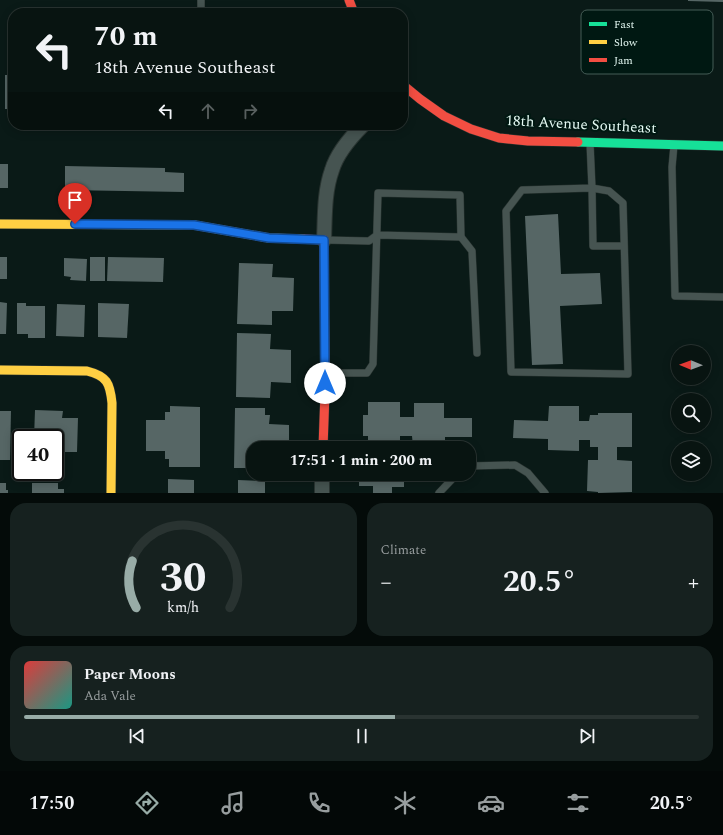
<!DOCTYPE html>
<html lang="en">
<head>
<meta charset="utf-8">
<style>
  :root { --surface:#081411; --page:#16211f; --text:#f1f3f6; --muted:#989e9f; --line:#293331; --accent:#98aca7 }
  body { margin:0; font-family:Spectral,serif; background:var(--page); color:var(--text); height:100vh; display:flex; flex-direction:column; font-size:15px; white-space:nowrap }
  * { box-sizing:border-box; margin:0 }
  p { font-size:13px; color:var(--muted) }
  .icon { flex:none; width:22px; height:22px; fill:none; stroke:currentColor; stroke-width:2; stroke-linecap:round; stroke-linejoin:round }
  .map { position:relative; height:493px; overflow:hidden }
  .details { display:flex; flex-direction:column; gap:10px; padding:10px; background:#040b09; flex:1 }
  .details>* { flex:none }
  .banner { position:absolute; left:8px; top:8px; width:400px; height:122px; border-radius:16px; box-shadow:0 2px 10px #0003,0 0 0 1px var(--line); background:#081411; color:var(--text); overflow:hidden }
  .needle { width:26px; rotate:271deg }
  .buttons { position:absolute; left:671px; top:345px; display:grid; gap:8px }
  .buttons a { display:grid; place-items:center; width:40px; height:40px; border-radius:50%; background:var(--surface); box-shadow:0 2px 10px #0003,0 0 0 1px var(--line); font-size:20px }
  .speed { position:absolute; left:12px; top:429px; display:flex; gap:8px; font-size:20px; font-weight:700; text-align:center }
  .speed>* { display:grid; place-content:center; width:52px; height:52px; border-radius:50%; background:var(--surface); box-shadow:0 2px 10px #0003,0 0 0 1px var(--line); line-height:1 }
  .speed .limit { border:2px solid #111; border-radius:6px; background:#fff; color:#111 }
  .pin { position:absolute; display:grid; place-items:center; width:34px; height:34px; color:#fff; margin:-41px -17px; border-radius:50% 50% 50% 0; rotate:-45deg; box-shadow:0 0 4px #0007 }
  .pin .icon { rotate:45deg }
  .me { position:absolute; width:44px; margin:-22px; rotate:0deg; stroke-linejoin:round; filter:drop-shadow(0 0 3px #0008) }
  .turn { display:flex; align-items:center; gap:14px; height:84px; padding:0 20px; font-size:18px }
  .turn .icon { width:52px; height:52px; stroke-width:2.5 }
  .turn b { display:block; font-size:28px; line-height:34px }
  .lanes { display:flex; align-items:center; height:38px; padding:0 20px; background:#0003; justify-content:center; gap:20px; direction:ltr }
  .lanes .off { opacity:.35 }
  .big { font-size:30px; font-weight:700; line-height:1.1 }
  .details .tile { flex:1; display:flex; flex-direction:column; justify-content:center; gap:6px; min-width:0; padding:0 14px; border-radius:16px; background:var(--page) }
  .details .dial { align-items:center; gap:0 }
  .dial svg { height:104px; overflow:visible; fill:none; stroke:var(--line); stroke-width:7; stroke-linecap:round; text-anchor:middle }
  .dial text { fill:var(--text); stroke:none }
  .song { display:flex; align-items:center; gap:12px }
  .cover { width:48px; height:48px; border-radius:6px; background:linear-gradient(135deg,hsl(0 70% 55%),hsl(170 70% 35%)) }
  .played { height:4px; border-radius:2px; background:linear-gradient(90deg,var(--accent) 55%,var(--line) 55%) }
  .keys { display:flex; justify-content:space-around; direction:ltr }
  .heat { display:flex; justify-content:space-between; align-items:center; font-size:22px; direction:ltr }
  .details .tiles { flex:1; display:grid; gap:10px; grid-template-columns:1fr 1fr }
  .tile:last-child { grid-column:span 2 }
  .trip { position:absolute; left:246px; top:441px; width:230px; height:40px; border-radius:16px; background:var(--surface); box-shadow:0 2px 10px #0003,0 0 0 1px var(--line); font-weight:700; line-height:40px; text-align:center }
  .tabs { display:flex; height:64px; justify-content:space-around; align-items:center; background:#030807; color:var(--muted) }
  .tabs .icon { width:28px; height:28px }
  .tabs .on { color:var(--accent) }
  .tabs b { font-size:18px; color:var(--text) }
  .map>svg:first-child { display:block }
  .building { fill:#566665 }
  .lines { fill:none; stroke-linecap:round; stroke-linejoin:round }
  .lane-casing { stroke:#2a3532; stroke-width:8 }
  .street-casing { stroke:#2a3532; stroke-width:16 }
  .fast-casing { stroke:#2a3532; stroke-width:10 }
  .slow-casing { stroke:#2a3532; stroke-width:10 }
  .jam-casing { stroke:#2a3532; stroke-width:10 }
  .lane { stroke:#465451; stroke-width:7 }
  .street { stroke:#465451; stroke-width:14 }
  .fast { stroke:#16e098; stroke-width:9 }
  .slow { stroke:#ffcf43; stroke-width:9 }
  .jam { stroke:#f24e42; stroke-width:9 }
  .route-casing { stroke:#114b97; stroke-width:10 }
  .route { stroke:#1a73e8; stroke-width:7 }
  .labels { text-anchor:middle; stroke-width:4; stroke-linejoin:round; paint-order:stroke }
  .street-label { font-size:15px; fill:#e5faf4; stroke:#001812 }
  .key { fill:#001812; stroke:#455c56; stroke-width:1 }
  .key-label { font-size:11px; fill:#e5faf4 }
</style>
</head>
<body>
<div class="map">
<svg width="723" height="493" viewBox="0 0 723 493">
  <rect width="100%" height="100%" fill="#0a1a17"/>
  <g class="building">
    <path d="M688 0H723V2L688 1Z"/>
    <rect x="5" y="75" width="8" height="34"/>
    <rect x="0" y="164" width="8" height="24"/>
    <path d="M65 166 165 168V172L184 173V192L65 190Z"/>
    <path d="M558 214 561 274 600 273 602 304 560 306 563 364 532 365 525 216Z"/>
    <rect x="0" y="257" width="7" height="22"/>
    <rect x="90" y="257" width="15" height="24"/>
    <path d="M108 257 164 258 163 282 107 281Z"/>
    <path d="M64 258 87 259 86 281 70 280 71 277 64 276Z"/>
    <path d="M239 263 273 264 272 277 294 278 293 311H272V325L237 324Z"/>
    <path d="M0 302 7 303 6 334H0Z"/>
    <path d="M17 303H26V306H45V338H28V334H17Z"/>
    <path d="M98 303 129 304 127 338 98 337Z"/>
    <path d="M57 304 85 305 84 337 56 336Z"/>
    <path d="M237 333 271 334 270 349 291 350V383L271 382 270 398 236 397Z"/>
    <path d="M368 402H400V417H414V403H444V418H472V437H445V447H413L412 436H400V446L394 447V448H374V445H368V436H363V415H368Z"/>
    <path d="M170 406 200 407V467H169V459H165V451H146V420H165V412H170Z"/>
    <path d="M549 406H579V421H589L590 415H598V413H632V447H617V460L632 461V492L598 493V492L587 491 588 460H598V447H590V440H579V451L548 450V439L513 438 514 420 548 421Z"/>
    <path d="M235 408H265V415H270L269 424 289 425V448H253V468H234Z"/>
    <path d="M35 410 63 411 62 418H78L77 452H64V461H55V438H34Z"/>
    <path d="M0 411H11L10 460H0Z"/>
    <path d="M359 474H404V487H392V493H373V486H359Z"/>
    <path d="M168 479 194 480V493H168Z"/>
    <path d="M238 480 265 481V493H238Z"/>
    <path d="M0 483H6V490H8V493H0Z"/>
    <path d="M32 483H58V489H64V493H32Z"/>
  </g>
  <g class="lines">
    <g class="lane-casing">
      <g id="lane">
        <path d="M201 13V0"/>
        <path d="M590 143 592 188 522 190 506 211 511 372 628 374 623 203 609 191 592 188 593 246H624"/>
        <path d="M674 145 672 167 675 296 723 297"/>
        <path d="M461 237 472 251 477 353"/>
        <path d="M325 240 369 241 377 235 461 237 460 195 378 193 373 364 367 373H325"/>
        <path d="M469 466 515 465 528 473 545 493"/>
        <path d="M439 493 457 474"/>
      </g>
    </g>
    <g class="street-casing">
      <g id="street">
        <path d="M324 240C325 217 324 192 332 170 337 153 351 137 363 125"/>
        <path d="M322 493V474"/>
      </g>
    </g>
    <g class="fast-casing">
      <path id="fast" d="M578 142 723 146"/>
    </g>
    <g class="slow-casing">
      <g id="slow">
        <path d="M0 224 194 225 269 238 304 239"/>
        <path d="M0 370 87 371C107 376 110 383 112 403L111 493"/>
      </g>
    </g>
    <g class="jam-casing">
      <g id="jam">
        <path d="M349 0 354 13"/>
        <path d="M403 85 420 99 444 116 471 129 499 138 528 141 578 142"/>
        <path d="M304 239 324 240 325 392 323 448"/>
      </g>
    </g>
    <use href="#lane" class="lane"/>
    <use href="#street" class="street"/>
    <use href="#fast" class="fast"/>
    <use href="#slow" class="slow"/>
    <use href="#jam" class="jam"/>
  </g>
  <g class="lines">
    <g class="route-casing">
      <path id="route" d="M75 224 194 225 269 238 324 240 325 383"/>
    </g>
    <use href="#route" class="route"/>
  </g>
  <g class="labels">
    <g class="street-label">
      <text transform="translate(581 124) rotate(3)" y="5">18th Avenue Southeast</text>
    </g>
  </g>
  <rect x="581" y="10" width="132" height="64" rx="6" class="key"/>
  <rect x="589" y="22" width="18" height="4" fill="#16e098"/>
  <rect x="589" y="40" width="18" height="4" fill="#ffcf43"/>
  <rect x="589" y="58" width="18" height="4" fill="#f24e42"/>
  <g class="key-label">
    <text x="614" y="28">Fast</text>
    <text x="614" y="46">Slow</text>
    <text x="614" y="64">Jam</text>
  </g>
</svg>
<div class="buttons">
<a><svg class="needle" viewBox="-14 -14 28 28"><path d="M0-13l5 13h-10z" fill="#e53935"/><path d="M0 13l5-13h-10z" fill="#989e9f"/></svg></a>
<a><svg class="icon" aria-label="search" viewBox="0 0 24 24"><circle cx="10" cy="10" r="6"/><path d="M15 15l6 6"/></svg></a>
<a><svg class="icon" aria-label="layers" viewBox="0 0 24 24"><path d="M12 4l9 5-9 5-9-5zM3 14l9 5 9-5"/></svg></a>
</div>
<div class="speed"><div class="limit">40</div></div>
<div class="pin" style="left:75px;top:224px;background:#d93025"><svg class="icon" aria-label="arrive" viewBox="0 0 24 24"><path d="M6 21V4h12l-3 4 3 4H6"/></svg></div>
<svg class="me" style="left:325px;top:383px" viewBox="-20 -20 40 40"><circle r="19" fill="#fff"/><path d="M0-13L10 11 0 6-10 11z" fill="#1a73e8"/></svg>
<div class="trip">17:51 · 1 min · 200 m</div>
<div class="banner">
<div class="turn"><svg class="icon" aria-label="left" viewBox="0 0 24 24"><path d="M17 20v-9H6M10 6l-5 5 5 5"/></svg><div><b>70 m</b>18th Avenue Southeast</div></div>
<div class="lanes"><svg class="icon" aria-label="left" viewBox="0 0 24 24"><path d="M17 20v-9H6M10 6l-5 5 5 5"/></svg><svg class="icon off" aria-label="ahead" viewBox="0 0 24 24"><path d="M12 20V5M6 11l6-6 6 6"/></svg><svg class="icon off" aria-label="right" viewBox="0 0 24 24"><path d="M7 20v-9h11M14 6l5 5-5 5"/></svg></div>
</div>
</div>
<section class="details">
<div class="tiles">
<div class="tile dial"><svg viewBox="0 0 100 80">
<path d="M14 69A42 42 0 1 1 86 69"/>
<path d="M14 69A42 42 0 0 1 11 33" stroke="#98aca7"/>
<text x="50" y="56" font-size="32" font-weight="700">30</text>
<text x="50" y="72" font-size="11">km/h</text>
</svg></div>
<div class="tile"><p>Climate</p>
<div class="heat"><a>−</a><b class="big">20.5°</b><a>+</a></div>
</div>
<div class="tile">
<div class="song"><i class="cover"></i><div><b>Paper Moons</b><p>Ada Vale</p></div></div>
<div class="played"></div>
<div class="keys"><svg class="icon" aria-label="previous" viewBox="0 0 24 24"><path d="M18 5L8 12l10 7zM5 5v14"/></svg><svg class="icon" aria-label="pause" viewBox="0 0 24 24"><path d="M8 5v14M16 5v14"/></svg><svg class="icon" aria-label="next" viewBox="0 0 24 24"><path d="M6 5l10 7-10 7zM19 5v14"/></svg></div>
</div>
</div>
</section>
<nav class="tabs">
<b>17:50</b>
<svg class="icon on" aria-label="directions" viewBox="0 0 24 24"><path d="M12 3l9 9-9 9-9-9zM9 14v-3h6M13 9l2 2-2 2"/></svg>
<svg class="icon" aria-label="music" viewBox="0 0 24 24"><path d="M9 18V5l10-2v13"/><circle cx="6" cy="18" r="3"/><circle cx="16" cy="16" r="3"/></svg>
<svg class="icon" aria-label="phone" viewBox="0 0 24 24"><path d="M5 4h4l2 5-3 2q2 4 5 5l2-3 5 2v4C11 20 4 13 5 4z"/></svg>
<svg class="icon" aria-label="climate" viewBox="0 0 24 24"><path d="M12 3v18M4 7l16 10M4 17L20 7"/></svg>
<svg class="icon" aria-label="car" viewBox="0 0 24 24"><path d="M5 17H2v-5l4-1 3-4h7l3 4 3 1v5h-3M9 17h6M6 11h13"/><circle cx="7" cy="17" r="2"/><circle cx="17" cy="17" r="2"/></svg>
<svg class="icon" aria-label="filters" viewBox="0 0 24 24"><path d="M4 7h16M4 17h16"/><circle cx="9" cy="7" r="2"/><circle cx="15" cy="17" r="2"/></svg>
<b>20.5°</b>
</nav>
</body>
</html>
